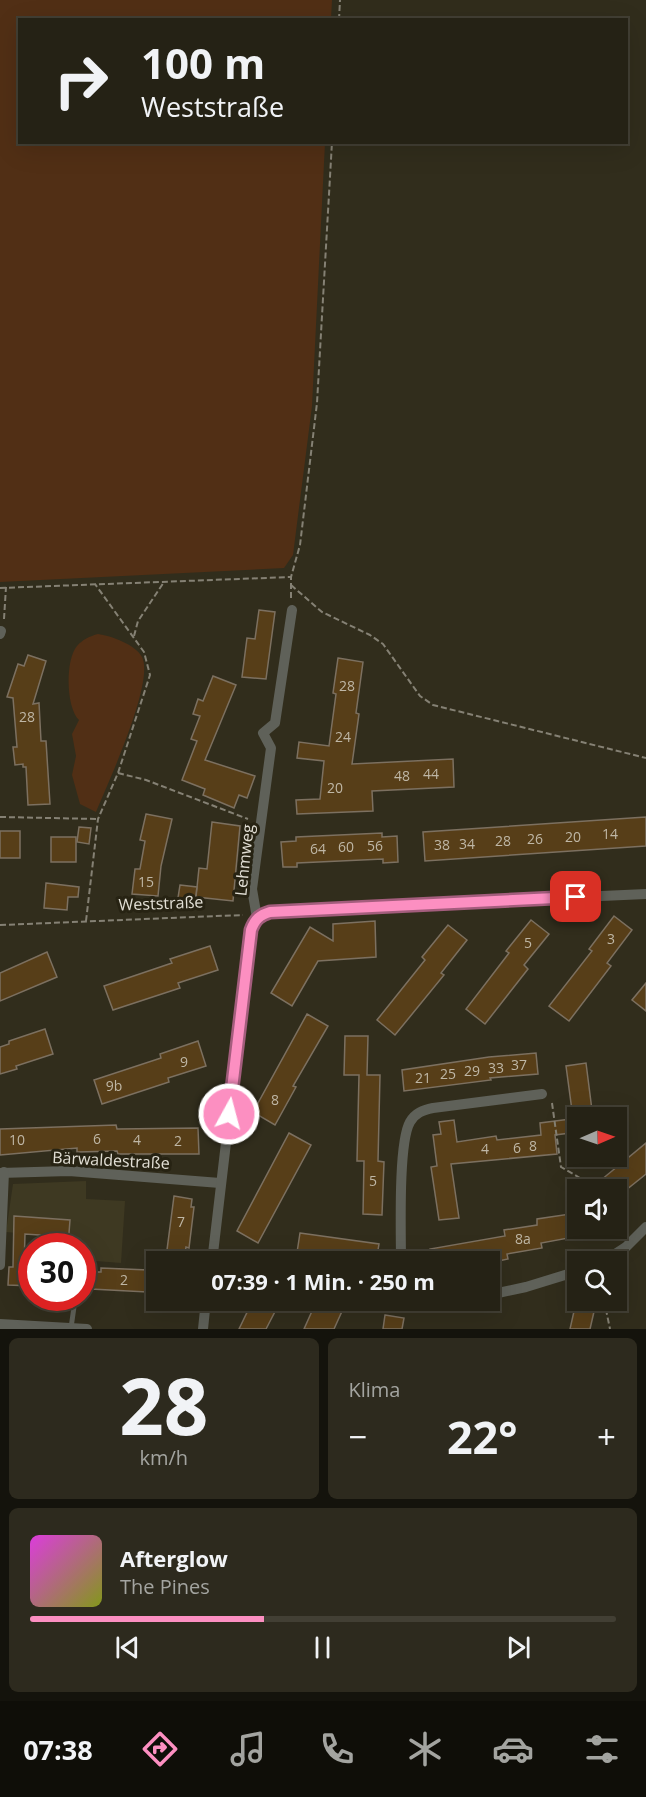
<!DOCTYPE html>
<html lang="de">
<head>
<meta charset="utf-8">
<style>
  :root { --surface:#252215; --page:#2d2a1e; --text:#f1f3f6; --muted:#a3a4a0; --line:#423f34; --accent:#fc8fc1 }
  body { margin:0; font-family:"Open Sans",sans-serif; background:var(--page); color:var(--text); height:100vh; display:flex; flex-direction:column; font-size:22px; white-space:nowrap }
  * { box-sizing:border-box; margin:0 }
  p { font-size:20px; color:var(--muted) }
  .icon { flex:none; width:33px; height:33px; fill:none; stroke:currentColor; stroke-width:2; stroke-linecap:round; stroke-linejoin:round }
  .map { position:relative; height:1329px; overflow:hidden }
  .side { display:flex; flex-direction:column; gap:9px; padding:9px; background:#14130c; flex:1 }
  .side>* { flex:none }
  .banner { position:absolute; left:18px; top:18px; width:610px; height:126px; border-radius:0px; box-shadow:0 6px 24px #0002,0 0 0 2px var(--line); background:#252215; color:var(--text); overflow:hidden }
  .needle { width:39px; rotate:88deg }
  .buttons { position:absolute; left:567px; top:1107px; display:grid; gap:12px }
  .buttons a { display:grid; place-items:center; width:60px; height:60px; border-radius:0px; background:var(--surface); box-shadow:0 6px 24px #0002,0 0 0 2px var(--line); font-size:30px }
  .speed { position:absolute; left:18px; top:1233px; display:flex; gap:12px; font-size:30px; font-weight:700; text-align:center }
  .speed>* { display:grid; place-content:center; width:78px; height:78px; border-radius:50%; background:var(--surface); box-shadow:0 6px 24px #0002,0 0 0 2px var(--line); line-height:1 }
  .speed .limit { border:9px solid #d22; background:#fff; color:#111 }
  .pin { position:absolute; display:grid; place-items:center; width:51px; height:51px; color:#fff; margin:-26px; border-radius:12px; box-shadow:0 3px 9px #0006 }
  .me { position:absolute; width:66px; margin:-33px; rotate:7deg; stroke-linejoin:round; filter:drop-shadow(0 0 4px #0008) }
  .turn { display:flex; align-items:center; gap:21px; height:126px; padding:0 24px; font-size:27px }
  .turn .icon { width:78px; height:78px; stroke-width:2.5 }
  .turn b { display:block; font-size:42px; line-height:51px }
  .big { font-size:45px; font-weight:700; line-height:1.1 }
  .side .tile { flex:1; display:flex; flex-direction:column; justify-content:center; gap:9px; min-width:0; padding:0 21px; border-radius:9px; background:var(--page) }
  .side .dial { align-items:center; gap:0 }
  .dial b { font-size:78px; line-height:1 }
  .song { display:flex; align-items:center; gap:18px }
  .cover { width:72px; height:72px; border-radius:9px; background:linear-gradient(135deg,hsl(300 70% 55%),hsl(70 70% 35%)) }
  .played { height:6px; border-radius:3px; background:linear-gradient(90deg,var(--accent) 40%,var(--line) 40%) }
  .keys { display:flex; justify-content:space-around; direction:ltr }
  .heat { display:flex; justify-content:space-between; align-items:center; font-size:33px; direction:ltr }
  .side .tiles { flex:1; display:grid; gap:9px; grid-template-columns:1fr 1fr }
  .tile:last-child { grid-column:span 2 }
  .trip { position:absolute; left:146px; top:1251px; width:354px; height:60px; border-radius:0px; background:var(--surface); box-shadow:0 6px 24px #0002,0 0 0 2px var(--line); font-weight:700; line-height:60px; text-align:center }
  .menu { display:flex; height:96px; justify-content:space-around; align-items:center; background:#0f0e08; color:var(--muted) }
  .menu .icon { width:42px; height:42px }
  .menu .on { color:var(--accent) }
  .menu b { font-size:27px; color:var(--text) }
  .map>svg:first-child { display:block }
  .built { fill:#3e3922 }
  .green { fill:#512f15 }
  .building { fill:#573e18; stroke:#7c7060; stroke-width:1.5 }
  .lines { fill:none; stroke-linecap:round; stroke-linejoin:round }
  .path { stroke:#858174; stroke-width:2; stroke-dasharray:6 3; stroke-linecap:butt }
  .lane { stroke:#5f6159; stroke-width:5 }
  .street { stroke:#5f6159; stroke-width:10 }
  .route-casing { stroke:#a45d7d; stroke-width:15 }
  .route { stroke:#fc8fc1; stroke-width:10 }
  .labels { text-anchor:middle; stroke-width:6; stroke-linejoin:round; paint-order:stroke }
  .number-label { font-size:14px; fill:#bfb7a6 }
  .street-label { font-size:16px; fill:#e2dfd5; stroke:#272313 }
</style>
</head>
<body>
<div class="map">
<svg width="646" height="1329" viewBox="0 0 646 1329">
  <rect width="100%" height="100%" fill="#312d1c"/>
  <path class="built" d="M86 1181V1199L125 1201 121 1263 83 1260 82 1246H53V1236L6 1232 13 1184Z"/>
  <g class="green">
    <path d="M0 0H332L331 19 20 20V142L325 143 312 406 293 555 284 568 0 582Z"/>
    <path d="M98 634C111 636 135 644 142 657 155 682 107 785 96 812L80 804 72 775 76 756 72 734 79 720C66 708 65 660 77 646 82 640 90 636 98 634Z"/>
  </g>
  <g class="building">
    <path d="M259 610 275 612 266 679 242 677 247 638 255 639Z"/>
    <path d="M28 655 46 661 33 704 39 703 41 741H46L50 804 28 805 26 767H23V764L15 765 13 747H17L13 698 7 697 18 664 24 666Z"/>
    <path d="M338 658 363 662 356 713 359 714 352 764 453 759 454 787 372 791 373 811 297 814 296 800 320 799 324 761 297 758 299 742 329 746 336 694 333 693Z"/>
    <path d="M213 676 236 685 205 760 255 776 247 798 239 795 234 808 203 795 205 789 182 780 197 741 191 739 200 716 193 714 198 699 203 701Z"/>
    <path d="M146 814 172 819 161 866 158 896 132 894 135 869H140L145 841 140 840Z"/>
    <path d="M646 817V846L425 861 423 832Z"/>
    <path d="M212 822 240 826 233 901 196 897 199 868 207 869Z"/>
    <path d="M79 827 91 828 89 844 77 842Z"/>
    <rect x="0" y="831" width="20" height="27"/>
    <path d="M382 833V837L397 836 398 862 383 863V859L297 863V867H283L281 842 296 841V837Z"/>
    <rect x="51" y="837" width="25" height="25"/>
    <path d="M46 883 79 887 78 897H68L67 910 44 908Z"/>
    <path d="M180 885 197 887 195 901 178 898Z"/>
    <path d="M614 916 632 930 607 963 611 966 569 1021 549 1006 592 951 589 949Z"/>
    <path d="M531 920 549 934 524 965 528 969 485 1024 466 1009 509 953 506 951Z"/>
    <path d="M375 921 376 957 318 961 292 1006 271 993 310 927 333 941V924Z"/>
    <path d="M448 925 467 940 441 973 444 975 395 1035 377 1020 425 960 422 957Z"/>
    <path d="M210 946 218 970 178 983 180 988 113 1010 104 986 172 963 170 959Z"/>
    <path d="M47 952 57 977 0 1001V973Z"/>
    <path d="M646 983V1011L632 1000Z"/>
    <path d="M307 1014 328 1026 293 1086 296 1087 275 1125 253 1112Z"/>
    <path d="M45 1029 53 1054 16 1066 17 1069 0 1074V1047L9 1044V1041Z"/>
    <path d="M345 1036H368L367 1075H380L378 1161 384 1162 382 1215 363 1214 364 1161H357L359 1075H344Z"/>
    <path d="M198 1041 206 1066 168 1078 169 1082 102 1104 94 1080 161 1058 160 1054Z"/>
    <path d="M536 1053 538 1074 490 1078 491 1080 404 1091 402 1070 489 1057Z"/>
    <path d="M586 1063 593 1118H573L566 1066Z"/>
    <path d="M578 1118V1132L555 1135 557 1154 451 1164 459 1218 439 1220 431 1167 437 1166 433 1135 441 1134 439 1122 454 1120 457 1142 496 1136 497 1140 541 1135 540 1123Z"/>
    <path d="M116 1125 117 1129 198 1128 199 1154H118L117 1151 77 1152V1148L0 1155V1129Z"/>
    <path d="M289 1133 311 1145 258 1243 237 1231Z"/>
    <path d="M646 1143V1174L616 1198V1190H609L601 1180Z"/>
    <path d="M174 1196 192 1199 191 1207H194L189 1248 186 1247 185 1253 167 1250Z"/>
    <path d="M570 1214 574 1237 541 1243 542 1248 507 1254 508 1259 489 1263 433 1262 430 1249 505 1236 504 1230 537 1225V1219Z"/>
    <path d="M14 1216 70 1220 68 1246H53L54 1236 25 1234 24 1268H32V1286L8 1285 9 1267H13Z"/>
    <path d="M300 1233 379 1244 376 1262H318L296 1259Z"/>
    <path d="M101 1268 148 1270 147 1292 91 1289 93 1272H101Z"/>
    <path d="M577 1298 578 1300 596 1303 590 1329H570Z"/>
    <path d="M253 1300H281L266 1329H239Z"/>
    <path d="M317 1300H326L343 1309 334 1329H304Z"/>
    <path d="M385 1315 404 1318 402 1329H383Z"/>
  </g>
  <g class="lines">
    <g class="path">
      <path d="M339 20 340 0"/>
      <path d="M291 585 322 612 370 635 383 644 420 696 433 705 646 758"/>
      <path d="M0 588 291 577"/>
      <path d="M291 598V577L300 545 317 403 332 142"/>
      <path d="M4 619 6 587"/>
      <path d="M134 636 138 621 164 582"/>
      <path d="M118 773 146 780 248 819"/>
      <path d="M0 817 98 819"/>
      <path d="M86 921 98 819 118 773 150 675 144 652 95 584"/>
      <path d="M0 925 243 915"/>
      <path d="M552 1103 561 1167 580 1178"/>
      <path d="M604 1300 610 1329"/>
    </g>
    <g class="lane">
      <path d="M82 1295 86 1293 89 1267"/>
      <path d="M71 1328 75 1300 79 1298"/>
    </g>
    <g class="street">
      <path d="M0 634 1 631"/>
      <path d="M257 918 270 911 646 894"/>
      <path d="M0 1173 69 1171 220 1183"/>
      <path d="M212 1262 251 930 257 918 252 889 271 748 263 733 275 723 292 610"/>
      <path d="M401 1262C401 1233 398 1143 410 1122 415 1113 423 1110 433 1108L542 1094"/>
      <path d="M603 1262 626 1247 646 1227"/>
      <path d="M0 1265 4 1172"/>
      <path d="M489 1295 526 1287 578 1271"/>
      <path d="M0 1324 87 1329"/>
      <path d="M203 1329 206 1300"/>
    </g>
  </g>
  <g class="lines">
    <g class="route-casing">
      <path id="route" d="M229 1114 251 930C255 919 260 915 270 912L576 897"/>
    </g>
    <use href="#route" class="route"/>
  </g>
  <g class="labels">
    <g class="number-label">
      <text x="347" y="691">28</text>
      <text x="27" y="722">28</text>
      <text x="343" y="742">24</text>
      <text x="431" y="779">44</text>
      <text x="402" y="781">48</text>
      <text x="335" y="793">20</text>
      <text x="610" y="839">14</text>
      <text x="573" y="842">20</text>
      <text x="535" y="844">26</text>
      <text x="503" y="846">28</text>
      <text x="467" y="849">34</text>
      <text x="442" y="850">38</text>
      <text x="375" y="851">56</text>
      <text x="346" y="852">60</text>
      <text x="318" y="854">64</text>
      <text x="146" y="887">15</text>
      <text x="611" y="944">3</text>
      <text x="528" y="948">5</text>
      <text x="184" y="1067">9</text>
      <text x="519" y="1070">37</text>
      <text x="496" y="1073">33</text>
      <text x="472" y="1076">29</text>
      <text x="448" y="1079">25</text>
      <text x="423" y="1083">21</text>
      <text x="114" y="1091">9b</text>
      <text x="275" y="1105">8</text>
      <text x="97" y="1144">6</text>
      <text x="17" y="1145">10</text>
      <text x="137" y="1145">4</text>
      <text x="178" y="1146">2</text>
      <text x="533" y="1151">8</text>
      <text x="517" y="1153">6</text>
      <text x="485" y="1154">4</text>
      <text x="373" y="1186">5</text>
      <text x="181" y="1227">7</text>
      <text x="523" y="1244">8a</text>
      <text x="124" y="1285">2</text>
    </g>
    <g class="street-label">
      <text transform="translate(244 860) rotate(-84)" y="6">Lehmweg</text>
      <text transform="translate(161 903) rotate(-2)" y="6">Weststraße</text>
      <text transform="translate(111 1160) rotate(3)" y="6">Bärwaldestraße</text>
    </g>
  </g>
</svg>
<div class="buttons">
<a><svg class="needle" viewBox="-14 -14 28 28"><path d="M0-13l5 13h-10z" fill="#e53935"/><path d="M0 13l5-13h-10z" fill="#a3a4a0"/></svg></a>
<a><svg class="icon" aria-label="sound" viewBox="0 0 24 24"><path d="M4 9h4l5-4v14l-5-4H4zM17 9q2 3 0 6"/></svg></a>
<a><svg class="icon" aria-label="search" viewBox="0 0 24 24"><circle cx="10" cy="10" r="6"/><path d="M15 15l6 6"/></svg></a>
</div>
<div class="speed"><div class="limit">30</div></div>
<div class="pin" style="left:576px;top:897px;background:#d93025"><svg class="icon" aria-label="arrive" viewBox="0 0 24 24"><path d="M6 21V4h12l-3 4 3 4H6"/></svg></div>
<svg class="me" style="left:229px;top:1114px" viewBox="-20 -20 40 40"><circle r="17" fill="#fc8fc1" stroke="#fff" stroke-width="3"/><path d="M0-11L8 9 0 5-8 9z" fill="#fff"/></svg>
<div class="trip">07:39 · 1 Min. · 250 m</div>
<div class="banner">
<div class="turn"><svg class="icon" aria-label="right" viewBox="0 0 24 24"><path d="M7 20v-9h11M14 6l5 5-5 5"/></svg><div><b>100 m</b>Weststraße</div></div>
</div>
</div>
<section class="side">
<div class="tiles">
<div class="tile dial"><b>28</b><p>km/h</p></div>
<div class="tile"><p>Klima</p>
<div class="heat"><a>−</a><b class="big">22°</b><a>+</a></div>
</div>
<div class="tile">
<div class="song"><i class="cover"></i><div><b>Afterglow</b><p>The Pines</p></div></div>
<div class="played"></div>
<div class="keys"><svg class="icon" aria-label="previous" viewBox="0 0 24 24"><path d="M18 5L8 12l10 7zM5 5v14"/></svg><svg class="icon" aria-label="pause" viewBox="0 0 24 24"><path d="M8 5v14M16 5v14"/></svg><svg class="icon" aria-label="next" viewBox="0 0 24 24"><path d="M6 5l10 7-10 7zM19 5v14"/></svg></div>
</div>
</div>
</section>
<nav class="menu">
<b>07:38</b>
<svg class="icon on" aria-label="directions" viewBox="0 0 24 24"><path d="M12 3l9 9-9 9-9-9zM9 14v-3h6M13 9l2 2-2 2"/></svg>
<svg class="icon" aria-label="music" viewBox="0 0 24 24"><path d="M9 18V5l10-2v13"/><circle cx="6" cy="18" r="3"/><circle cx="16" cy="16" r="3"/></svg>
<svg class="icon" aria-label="phone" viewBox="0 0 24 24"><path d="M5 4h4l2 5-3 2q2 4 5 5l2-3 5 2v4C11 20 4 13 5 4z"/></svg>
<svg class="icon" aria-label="climate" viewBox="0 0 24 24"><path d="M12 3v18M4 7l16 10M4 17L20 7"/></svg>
<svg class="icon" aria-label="car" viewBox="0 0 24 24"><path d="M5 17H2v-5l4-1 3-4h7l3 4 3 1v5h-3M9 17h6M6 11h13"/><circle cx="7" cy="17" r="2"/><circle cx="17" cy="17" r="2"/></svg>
<svg class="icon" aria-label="filters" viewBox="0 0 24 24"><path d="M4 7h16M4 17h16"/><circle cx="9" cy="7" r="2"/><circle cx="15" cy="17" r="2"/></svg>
</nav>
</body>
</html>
